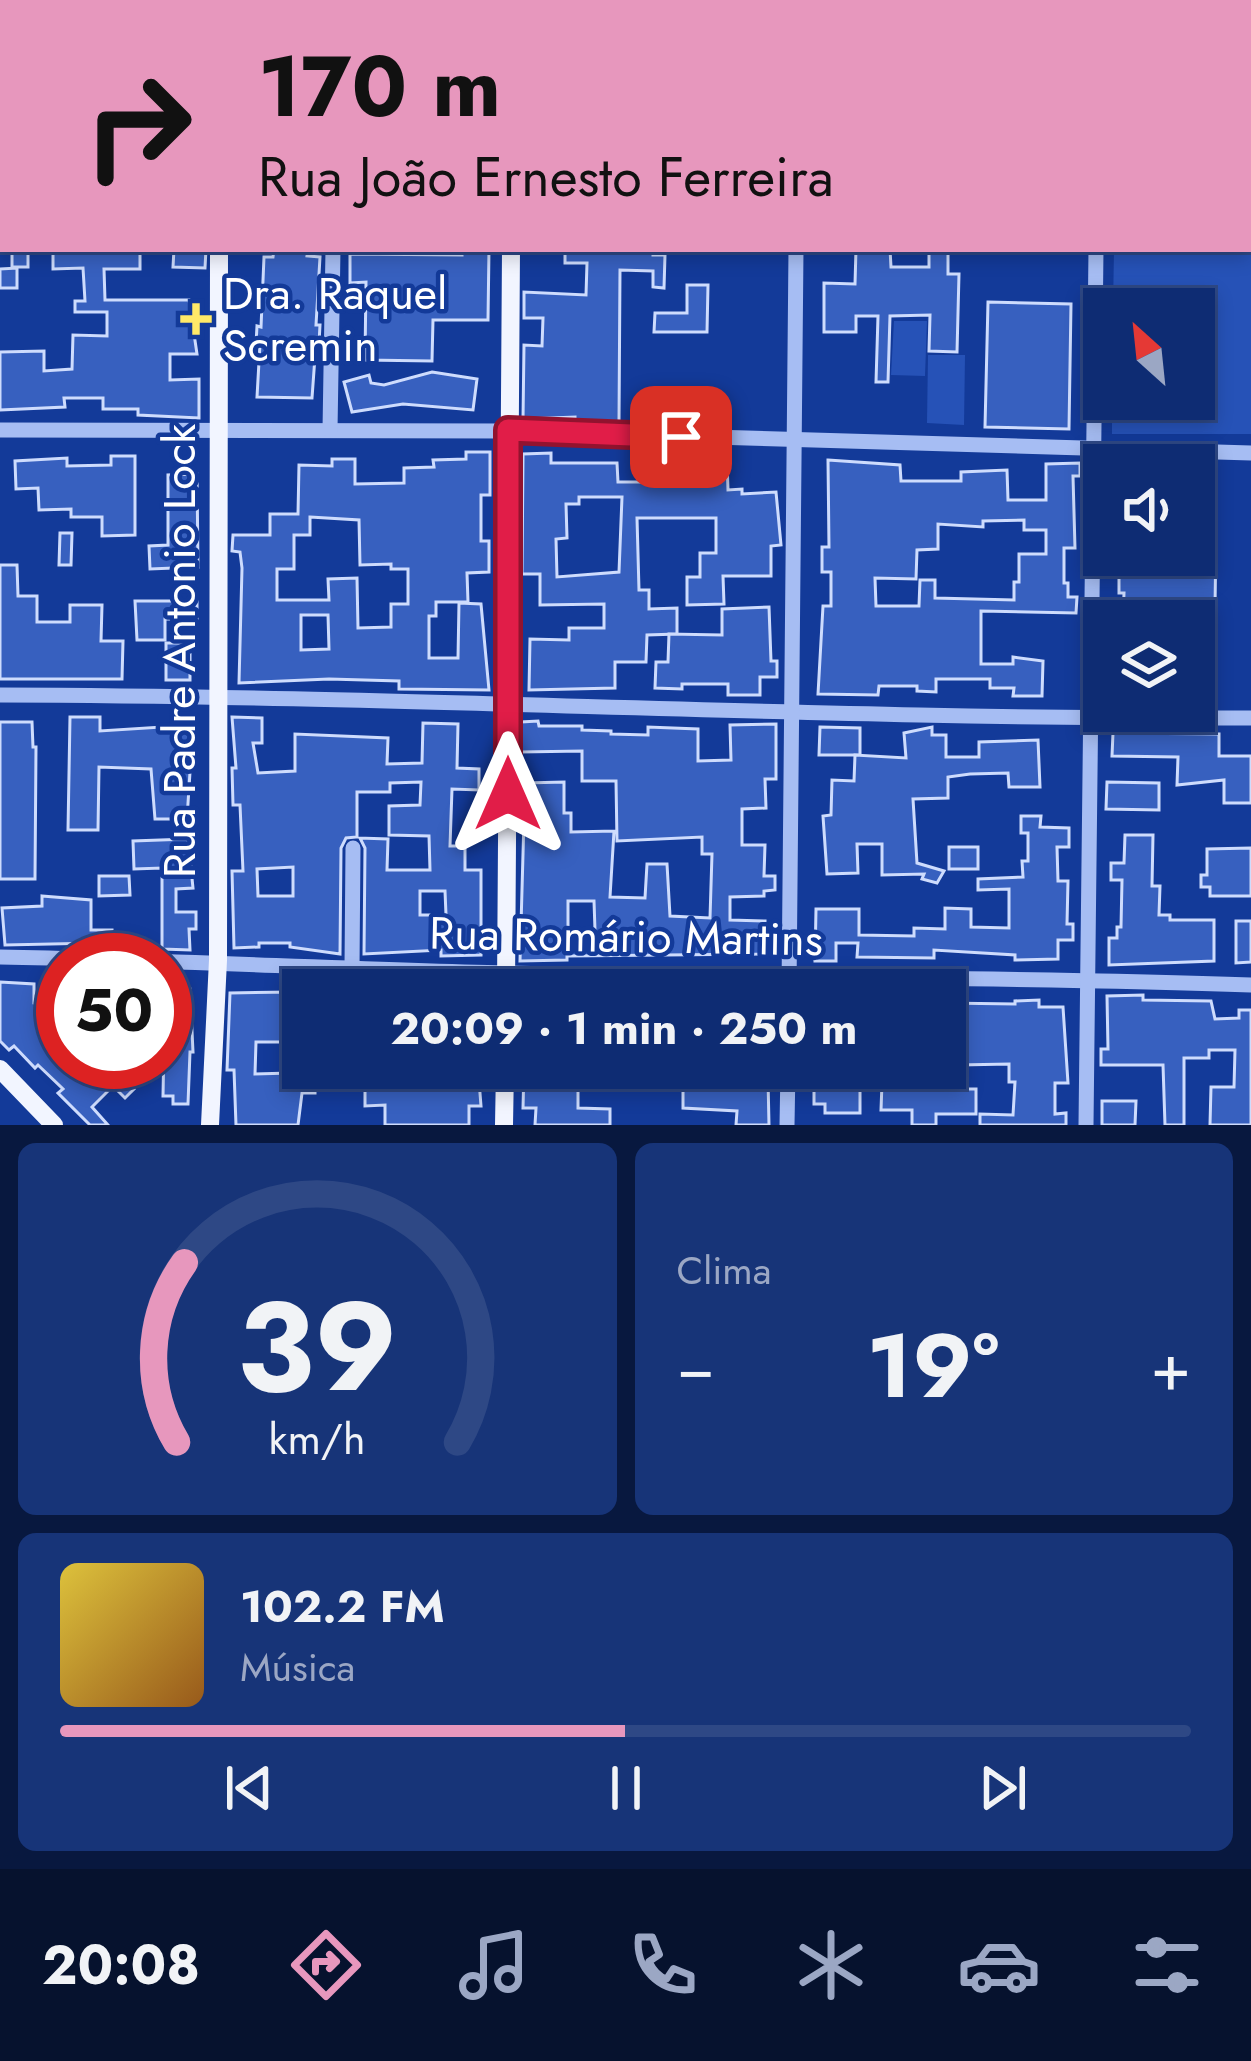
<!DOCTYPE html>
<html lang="pt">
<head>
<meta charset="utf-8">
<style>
  :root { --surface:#0e2c73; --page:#173478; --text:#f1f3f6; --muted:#9ba7c4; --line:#2e4885; --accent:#e797bd }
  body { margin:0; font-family:Jost,sans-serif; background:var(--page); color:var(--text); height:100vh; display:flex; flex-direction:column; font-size:45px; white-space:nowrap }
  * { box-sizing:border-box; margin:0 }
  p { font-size:39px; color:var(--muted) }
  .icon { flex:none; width:66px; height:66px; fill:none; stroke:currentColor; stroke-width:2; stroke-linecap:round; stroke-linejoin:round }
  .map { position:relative; height:1125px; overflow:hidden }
  .side { display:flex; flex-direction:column; gap:18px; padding:18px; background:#08183f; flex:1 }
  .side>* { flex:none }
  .guide { position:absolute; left:0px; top:0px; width:1251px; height:252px; box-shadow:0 6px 18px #0003,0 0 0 3px var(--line); background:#e797bd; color:#111; overflow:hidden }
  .needle { width:78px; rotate:333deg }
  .tools { position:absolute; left:1083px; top:288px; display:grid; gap:24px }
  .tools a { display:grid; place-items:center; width:132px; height:132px; border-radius:0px; background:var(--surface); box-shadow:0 6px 18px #0003,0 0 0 3px var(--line); font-size:60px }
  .speed { position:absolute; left:36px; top:933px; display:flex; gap:24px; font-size:60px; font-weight:700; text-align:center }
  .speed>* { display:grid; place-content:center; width:156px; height:156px; border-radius:50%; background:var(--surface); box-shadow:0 6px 18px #0003,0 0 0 3px var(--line); line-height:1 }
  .speed .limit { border:18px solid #d22; background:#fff; color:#111 }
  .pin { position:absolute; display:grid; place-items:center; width:102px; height:102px; color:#fff; margin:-51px; border-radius:24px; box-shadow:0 6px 18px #0006 }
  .me { position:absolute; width:132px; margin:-66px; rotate:0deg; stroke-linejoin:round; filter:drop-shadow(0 0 9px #0008) }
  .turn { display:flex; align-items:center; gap:42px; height:252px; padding:0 60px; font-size:54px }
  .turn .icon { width:156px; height:156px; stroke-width:2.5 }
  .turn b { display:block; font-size:84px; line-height:102px }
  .big { font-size:90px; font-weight:700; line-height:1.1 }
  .side .tile { flex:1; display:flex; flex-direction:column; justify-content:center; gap:18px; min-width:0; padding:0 42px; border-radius:18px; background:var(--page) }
  .side .dial { align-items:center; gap:0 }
  .dial svg { height:312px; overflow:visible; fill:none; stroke:var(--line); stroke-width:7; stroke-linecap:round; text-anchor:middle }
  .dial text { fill:var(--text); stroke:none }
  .song { display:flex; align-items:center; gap:36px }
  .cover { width:144px; height:144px; border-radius:18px; background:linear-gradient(135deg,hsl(50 70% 55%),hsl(30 70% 35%)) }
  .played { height:12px; border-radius:6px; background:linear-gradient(90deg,var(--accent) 50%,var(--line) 50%) }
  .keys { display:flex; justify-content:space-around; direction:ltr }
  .heat { display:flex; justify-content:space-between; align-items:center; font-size:66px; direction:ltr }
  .side .tiles { flex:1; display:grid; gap:18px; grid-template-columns:1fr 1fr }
  .tile:last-child { grid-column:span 2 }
  .trip { position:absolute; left:282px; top:969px; width:684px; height:120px; border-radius:0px; background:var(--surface); box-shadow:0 6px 18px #0003,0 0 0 3px var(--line); font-weight:700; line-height:120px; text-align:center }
  .menu { display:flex; height:192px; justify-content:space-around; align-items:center; background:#06122e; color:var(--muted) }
  .menu .icon { width:84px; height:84px }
  .menu .current { color:var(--accent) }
  .menu b { font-size:54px; color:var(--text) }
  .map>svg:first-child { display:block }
  .green { fill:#2652b7 }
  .building { fill:#3760bf; stroke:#cedcfd; stroke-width:3; fill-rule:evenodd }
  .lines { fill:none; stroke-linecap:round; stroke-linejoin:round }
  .minor { stroke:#a6bdf3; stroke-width:15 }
  .major { stroke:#f2f5ff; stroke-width:18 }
  .route-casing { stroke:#92132f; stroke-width:30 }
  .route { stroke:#e11d48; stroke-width:21 }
  .poi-dot { fill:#ffe968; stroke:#133a99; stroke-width:4.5 }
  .labels { text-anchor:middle; stroke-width:9; stroke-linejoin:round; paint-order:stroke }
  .poi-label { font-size:45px; fill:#fff; stroke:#133a99; text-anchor:start }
  .street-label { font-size:45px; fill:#fff; stroke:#133a99 }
</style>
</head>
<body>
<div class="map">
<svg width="1251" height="1125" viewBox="0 0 1251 1125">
  <rect width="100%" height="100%" fill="#133a99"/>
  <g class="green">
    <path d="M1116 0H1251V434H1112V399H1194V309H1113L1114 249H1248V3Z"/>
    <path d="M894 321H927L925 376 891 375Z"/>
    <path d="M928 355H965L964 425 927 423Z"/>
  </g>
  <g class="building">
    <rect x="12" y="249" width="16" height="18"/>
    <path d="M53 249H140V269H104L105 300H189L197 354H170V380L199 379V418L138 415V409H103V398H64L65 407 0 410V352L44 351V371L72 369 73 335 107 336V312H75V301H85L83 268 53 269Z"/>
    <path d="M174 249H206L205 268 173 267Z"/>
    <path d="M274 249H308L307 256 320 257 316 325H320L319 343H316L312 398 257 397 260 344H256L257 326 261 327 264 257H273Z"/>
    <path d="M462 249H489L488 320H433L432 361 365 360 366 282 350 283V254L462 255Z"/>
    <path d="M565 249H653V255H665L664 288 653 287V271L620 270 619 422 575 421V417L523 419 524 345 542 346 543 318H524V292L586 295 587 263H565Z"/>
    <path d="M856 249H890L891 267H929V249H948V274H959L957 352 929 351 930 315 890 316 888 382H876L878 316H856V332H824V283L855 284Z"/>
    <path d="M17 268V288H0V269Z"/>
    <path d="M687 285H708L707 332H654L655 313H687Z"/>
    <path d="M988 302 1071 304 1069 429 985 427Z"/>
    <path d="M432 372 477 379 473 410 403 404 352 412 344 382 369 375 371 383 384 385Z"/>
    <path d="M466 452H490V495H481V541H489V572L467 573 468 602H436V616H429V658H458L459 603 481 604 489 690 399 689V681L329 679 239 683 242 568 240 552 232 551 233 535H270V514H298L299 465 332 466V459H355V484L404 483V468L434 467 433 460 466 459ZM310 517 359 520 360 565 391 564V569H408V604H391V627L358 628 357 578 328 579 329 600H277V569H294V535H310ZM301 615H328L329 649 301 650Z"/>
    <path d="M551 453V463H617L618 482H683L682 462 727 461 728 490 742 489V494L776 492 781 545 771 546V576H723L724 604 687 605V577H700V553H716V518H637L639 590H649V609L677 608V634L647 635 646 662H615V688L529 690 530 639 569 640V628H604V604L540 605V574H522L523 454ZM579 497H622L619 572 557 577 556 539 567 538 566 504H579Z"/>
    <path d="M111 456H135V535L102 536V517H71V509L39 510 38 488 16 489 15 461 67 458V466L111 465Z"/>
    <path d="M828 460 900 465 901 481H961V472L1007 470 1008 500H1046V464L1080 463V476H1073L1075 548H1064V583H1068V597H1077L1076 613 981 611V664H1013V657L1043 661 1042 696H1013L1014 688H990V679H936V692L917 691V686H879L878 695 818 694 823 606H831V572H822V547H829ZM1024 520V530H1046V554H1019V582H1014V600L935 598V580H920L919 606H876L875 578 916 579 917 550 938 549V524L983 527V521Z"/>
    <path d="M197 474 198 567 150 569 149 546 168 545V475Z"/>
    <path d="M60 533H72L71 565H59Z"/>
    <path d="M1194 536 1216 537 1214 677 1194 676V621H1123L1124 593H1119V555H1194Z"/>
    <path d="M0 565H17L18 596H37V622H70V605H102L101 641H123L122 679H0Z"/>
    <path d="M135 601H197V619H165V640H137Z"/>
    <path d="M769 607 771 661H777V677H760V695H728V684H682V689L655 688 656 662H668L669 634 722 635V609Z"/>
    <rect x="166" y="643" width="24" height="37"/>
    <path d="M70 717H100V731L193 725 187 819H155L151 769 99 767 98 830H68Z"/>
    <path d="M232 717 262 718V743H253L258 773 295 771V734L388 738 387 764 422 763 423 723 458 724 457 768 479 769V790L452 789 450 846H465V870H481V955L441 956V950L364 954 365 848 360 838 388 839 387 870H430L429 836 389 835V806L420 805 421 782 390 783V792H357V837L346 838 341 848 340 954 290 947V943H259V947L234 948 232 871H243L240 805H233L232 768H236ZM293 867V896H258L257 869ZM420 891H445L446 915H420Z"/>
    <path d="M538 721 539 726H582V730L611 731V734L648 735V727L698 729V761L731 760 730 725 776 724V779H765L766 808 742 809V845H765L764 876H775V890L764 891V896L730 897V920L765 921 764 954 567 956V960L520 961 525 783 564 782V813H571V832L614 831 610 897 645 898 647 864H667L670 916 710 918 712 854H702V837L617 841 616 781H582V751L521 752V722ZM568 901H594L595 930H568Z"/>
    <path d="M0 722H32L33 747H36L35 879H0Z"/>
    <path d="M820 727 860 728V755H819Z"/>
    <path d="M932 727V735H946V757H979V742L1038 740 1040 787H1009L1008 773 970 774 948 777V798L913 799 917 863 944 871 937 883 922 879 924 874 882 875V844H857L858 873 827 874 823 816 831 815 832 780 854 781 855 755 906 758 904 733Z"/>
    <path d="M1113 733 1219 734V756H1251V803H1224V780L1177 785 1178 757 1112 756Z"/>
    <path d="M1107 782 1159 783V810L1106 809Z"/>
    <path d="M1021 816H1041L1040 827 1069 828V847H1057L1058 881H1068L1067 924H1073V940H1058V959L1015 960V955L934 950V958L857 957 858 943H836V961H815L816 909H859V935L914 936V928L945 929V908L971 909V927L1009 928V889L978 890V879L1023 877 1022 861H1028V833H1021Z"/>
    <path d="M1125 835H1153L1152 886H1160L1159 915H1170V920H1214V961L1109 965V938H1117V927H1121L1122 880H1111V863H1124Z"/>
    <path d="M188 839 193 888 176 889V912H196V929H189L190 950 162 949V868L134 869 133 841Z"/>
    <rect x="949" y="847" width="29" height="22"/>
    <path d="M1251 848V896H1210V887H1201V875H1207V849Z"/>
    <path d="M99 876H129L130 895 99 896Z"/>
    <path d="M42 896 91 900V930H112V941H121V948L97 947V943L5 945 2 908 42 906Z"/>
    <path d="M1236 921H1251V962L1236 963Z"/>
    <path d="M0 982 34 984V1003L63 1007V1041L52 1051 77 1075 90 1062H107L134 1089 125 1098 113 1086 92 1107 108 1125H90L58 1093 63 1089 38 1065 35 1068 14 1046 9 1050 0 1041Z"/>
    <path d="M165 989H190L193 1052H190L188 1104H173V1096H163Z"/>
    <path d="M291 992V1001H303V1072H315V1093H302L298 1125H236L234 1070H227L230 993ZM256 1042H290V1073L255 1074Z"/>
    <path d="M1143 995V1000L1211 1001 1215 1019 1239 1018V1010H1251V1125H1210L1211 1087H1234L1235 1050H1209V1058H1184V1125H1165L1163 1065H1101V1049H1108L1107 996Z"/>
    <path d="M1039 1000V1007H1063L1068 1083H1055V1114L1066 1113V1125H980V1114L1013 1115 1015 1082H1009V1064L959 1065V1089H976V1114H936V1125H912V1110H881L882 1083H860V1113H825V1104H814V1082H823V1068H902L910 1069V1075H944L945 1003 1015 1004V1001Z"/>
    <path d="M478 1068 481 1106H469V1125H385V1105L365 1106V1085H386L387 1069Z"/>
    <path d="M524 1068H560L561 1081H578V1108L610 1109V1125H535L536 1108H523Z"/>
    <path d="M683 1068H773V1079H768L769 1125H736L737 1111 683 1108Z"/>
    <path d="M1102 1101H1136L1135 1125H1102Z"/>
  </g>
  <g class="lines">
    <g class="minor">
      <path d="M1097 0V3"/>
      <path d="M370 3V0"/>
      <path d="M804 3V0"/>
      <path d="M0 158H3"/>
      <path d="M0 430 508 431 1251 453"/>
      <path d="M330 430 333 249"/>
      <path d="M0 695C417 696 834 720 1251 718"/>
      <path d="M0 957C169 960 338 969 508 973 755 978 1003 976 1251 985"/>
      <path d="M352 966 353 848"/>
      <path d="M789 990 796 249"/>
      <path d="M787 1125 788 1068"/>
      <path d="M1086 1125 1096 249"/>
    </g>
    <g class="major">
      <path d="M220 0V3"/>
      <path d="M516 3V0"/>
      <path d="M506 990 511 249"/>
      <path d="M0 1069 54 1125"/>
      <path d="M210 1125 218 960 219 249"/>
      <path d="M504 1125 505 1068"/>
    </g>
  </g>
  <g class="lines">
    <g class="route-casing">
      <path id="route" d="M508 794V430L681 437"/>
    </g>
    <use href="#route" class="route"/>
  </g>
  <path class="poi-dot" d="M190 301h12v12h12v12h-12v12h-12v-12h-12v-12h12z"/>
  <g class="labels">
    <g class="poi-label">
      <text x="223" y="309">Dra. Raquel<tspan x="223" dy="52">Scremin</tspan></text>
    </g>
    <g class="street-label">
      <text transform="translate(179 651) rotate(-90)" y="16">Rua Padre Antonio Lock</text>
      <text transform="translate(626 936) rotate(1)" y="16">Rua Romário Martins</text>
    </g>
  </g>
</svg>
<div class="tools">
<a><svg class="needle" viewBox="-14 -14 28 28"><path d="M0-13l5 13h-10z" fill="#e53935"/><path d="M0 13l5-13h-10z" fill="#9ba7c4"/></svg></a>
<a><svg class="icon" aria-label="sound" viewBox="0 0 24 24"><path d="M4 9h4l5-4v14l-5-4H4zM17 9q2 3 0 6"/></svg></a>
<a><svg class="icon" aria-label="layers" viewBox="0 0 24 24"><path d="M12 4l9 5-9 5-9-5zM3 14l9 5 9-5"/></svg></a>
</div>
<div class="speed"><div class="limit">50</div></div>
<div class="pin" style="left:681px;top:437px;background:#d93025"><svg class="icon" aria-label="arrive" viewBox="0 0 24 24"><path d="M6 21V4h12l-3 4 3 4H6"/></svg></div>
<svg class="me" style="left:508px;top:794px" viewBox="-20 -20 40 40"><path d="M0-17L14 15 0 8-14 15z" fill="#e11d48" stroke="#fff" stroke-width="4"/></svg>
<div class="trip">20:09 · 1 min · 250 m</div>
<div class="guide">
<div class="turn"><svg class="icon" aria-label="right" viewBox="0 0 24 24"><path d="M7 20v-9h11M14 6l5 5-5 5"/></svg><div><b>170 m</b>Rua João Ernesto Ferreira</div></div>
</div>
</div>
<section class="side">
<div class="tiles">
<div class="tile dial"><svg viewBox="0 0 100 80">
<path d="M14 69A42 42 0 1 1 86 69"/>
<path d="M14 69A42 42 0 0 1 16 23" stroke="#e797bd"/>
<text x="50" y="56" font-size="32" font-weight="700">39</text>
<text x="50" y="72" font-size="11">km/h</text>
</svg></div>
<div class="tile"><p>Clima</p>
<div class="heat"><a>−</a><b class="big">19°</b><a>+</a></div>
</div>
<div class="tile">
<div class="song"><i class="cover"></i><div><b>102.2 FM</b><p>Música</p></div></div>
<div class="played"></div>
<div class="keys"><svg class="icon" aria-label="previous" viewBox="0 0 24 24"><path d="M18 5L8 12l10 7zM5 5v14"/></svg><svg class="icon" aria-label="pause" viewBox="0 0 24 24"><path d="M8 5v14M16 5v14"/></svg><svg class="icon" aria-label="next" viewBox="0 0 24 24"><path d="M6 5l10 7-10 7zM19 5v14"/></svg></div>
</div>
</div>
</section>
<nav class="menu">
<b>20:08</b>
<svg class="icon current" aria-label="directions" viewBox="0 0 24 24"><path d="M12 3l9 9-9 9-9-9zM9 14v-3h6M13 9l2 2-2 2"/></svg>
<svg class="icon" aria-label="music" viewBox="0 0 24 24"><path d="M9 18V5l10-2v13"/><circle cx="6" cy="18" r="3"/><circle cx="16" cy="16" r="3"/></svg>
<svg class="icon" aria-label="phone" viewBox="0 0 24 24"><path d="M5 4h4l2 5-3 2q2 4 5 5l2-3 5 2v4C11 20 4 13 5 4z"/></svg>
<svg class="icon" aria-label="climate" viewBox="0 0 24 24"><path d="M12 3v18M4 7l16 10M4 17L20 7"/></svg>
<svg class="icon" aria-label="car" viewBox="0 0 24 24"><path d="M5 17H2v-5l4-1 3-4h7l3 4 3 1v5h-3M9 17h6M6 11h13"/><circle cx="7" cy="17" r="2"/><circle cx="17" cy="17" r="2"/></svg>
<svg class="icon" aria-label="filters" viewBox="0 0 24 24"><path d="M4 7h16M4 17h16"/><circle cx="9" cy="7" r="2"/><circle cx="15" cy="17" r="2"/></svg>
</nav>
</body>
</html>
